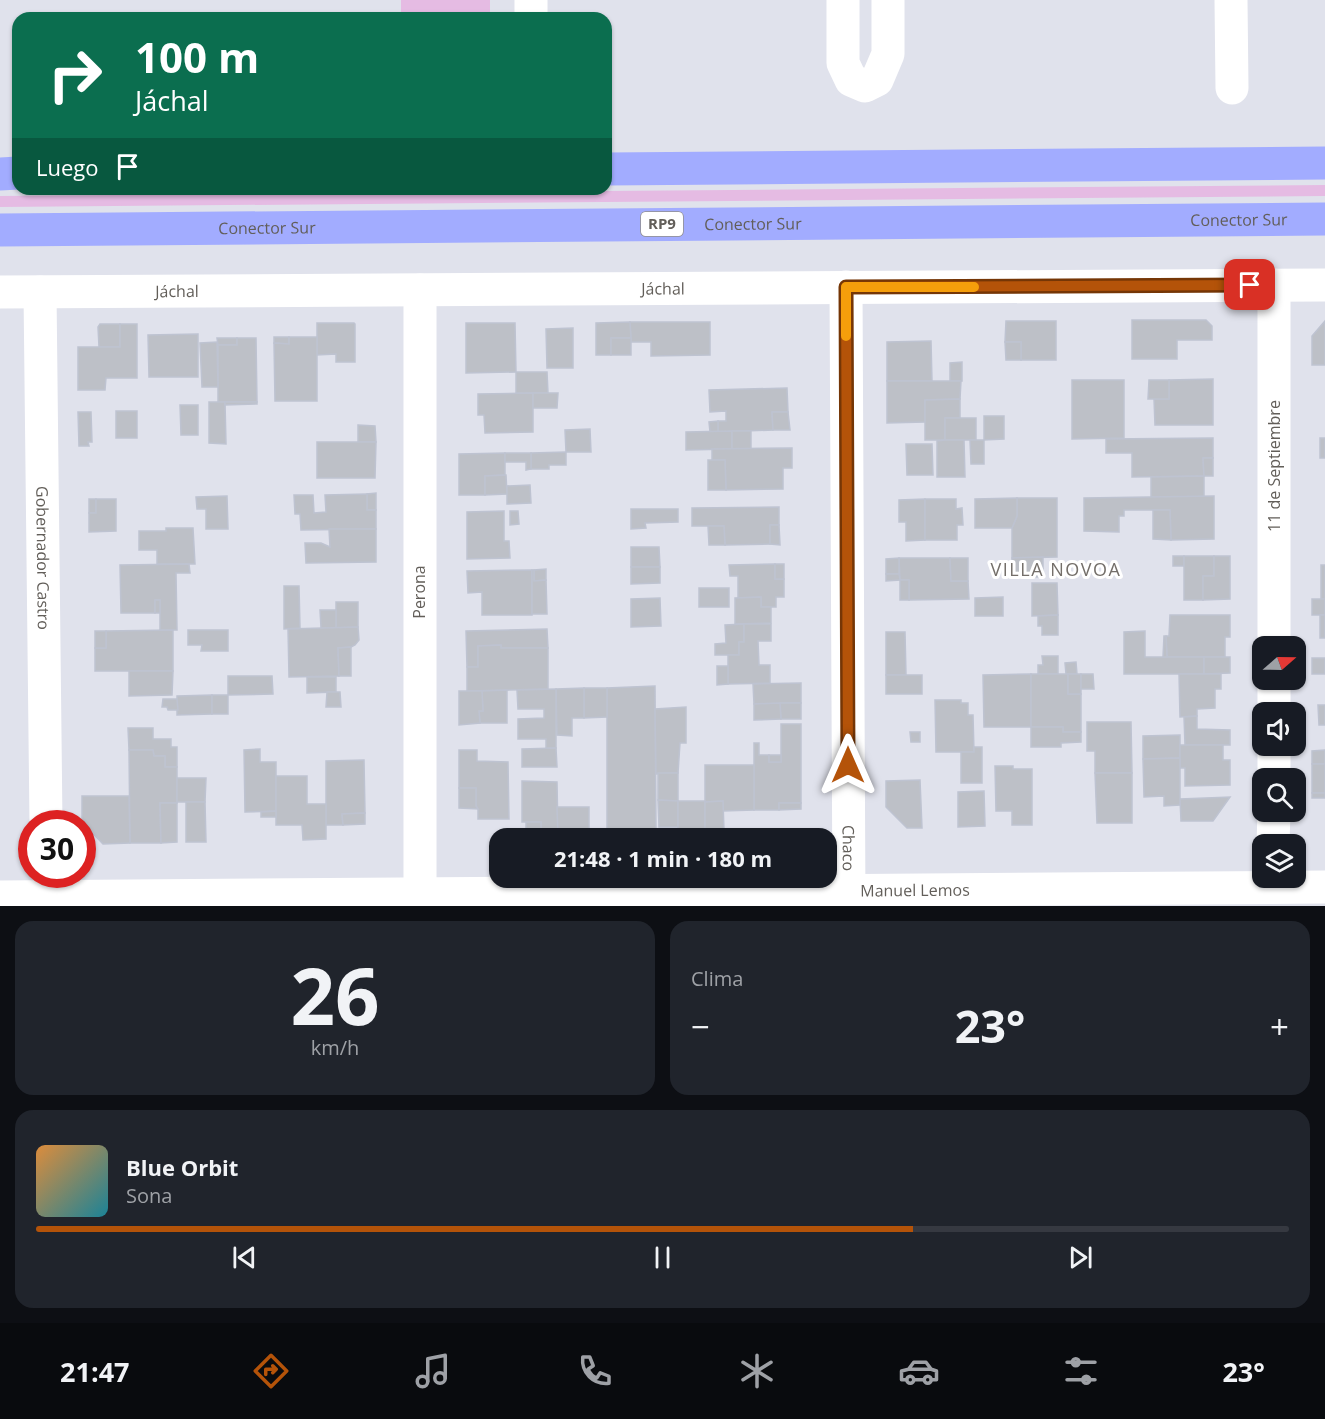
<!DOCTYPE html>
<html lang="es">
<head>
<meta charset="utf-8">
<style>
  :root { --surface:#171b24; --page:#20242c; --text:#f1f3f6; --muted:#9ea1a6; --line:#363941; --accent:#b45309 }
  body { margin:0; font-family:"Open Sans",sans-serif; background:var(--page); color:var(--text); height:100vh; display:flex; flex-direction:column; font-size:22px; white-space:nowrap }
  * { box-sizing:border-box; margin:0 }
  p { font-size:20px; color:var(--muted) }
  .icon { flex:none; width:33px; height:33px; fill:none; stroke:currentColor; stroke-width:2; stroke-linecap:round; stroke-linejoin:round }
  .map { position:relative; height:906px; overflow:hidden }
  .details { display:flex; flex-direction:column; gap:15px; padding:15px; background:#0d0f14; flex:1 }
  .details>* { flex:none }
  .top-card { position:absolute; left:12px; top:12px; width:600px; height:183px; border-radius:18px; box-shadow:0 2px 4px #0004; background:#0b6e4f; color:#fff; overflow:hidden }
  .needle { width:39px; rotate:70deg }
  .buttons { position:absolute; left:1252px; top:636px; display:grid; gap:12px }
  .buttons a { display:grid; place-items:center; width:54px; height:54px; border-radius:12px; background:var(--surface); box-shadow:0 2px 4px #0004; font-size:30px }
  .speed { position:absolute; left:18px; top:810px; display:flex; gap:12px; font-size:30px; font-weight:700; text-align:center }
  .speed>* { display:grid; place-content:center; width:78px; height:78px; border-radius:50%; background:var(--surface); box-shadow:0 2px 4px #0004; line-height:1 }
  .speed .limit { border:9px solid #d22; background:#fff; color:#111 }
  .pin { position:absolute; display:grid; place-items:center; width:51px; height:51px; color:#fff; margin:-26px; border-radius:12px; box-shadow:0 3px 9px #0006 }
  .me { position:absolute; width:66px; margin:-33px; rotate:0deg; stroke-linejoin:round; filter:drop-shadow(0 0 4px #0008) }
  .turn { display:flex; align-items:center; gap:21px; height:126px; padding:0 24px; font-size:27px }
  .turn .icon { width:78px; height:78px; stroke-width:2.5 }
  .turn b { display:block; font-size:42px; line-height:51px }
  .then { display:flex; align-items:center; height:57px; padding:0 24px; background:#0003; gap:12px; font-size:22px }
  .big { font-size:45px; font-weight:700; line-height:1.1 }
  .details .widget { flex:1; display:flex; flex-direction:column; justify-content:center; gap:9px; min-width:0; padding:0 21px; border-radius:18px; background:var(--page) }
  .details .dial { align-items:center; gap:0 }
  .dial b { font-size:78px; line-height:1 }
  .song { display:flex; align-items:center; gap:18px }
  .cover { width:72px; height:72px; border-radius:9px; background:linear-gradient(135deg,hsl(30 70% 55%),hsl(190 70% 35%)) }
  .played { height:6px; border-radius:3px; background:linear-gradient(90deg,var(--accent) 70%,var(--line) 70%) }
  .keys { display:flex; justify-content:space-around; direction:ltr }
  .heat { display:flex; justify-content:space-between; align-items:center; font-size:33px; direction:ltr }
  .details .tiles { flex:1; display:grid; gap:15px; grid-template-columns:1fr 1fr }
  .widget:last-child { grid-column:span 2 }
  .trip { position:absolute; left:489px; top:828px; width:348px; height:60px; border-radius:18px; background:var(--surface); box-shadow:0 2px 4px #0004; font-weight:700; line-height:60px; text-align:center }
  .tabs { display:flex; height:96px; justify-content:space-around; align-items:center; background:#090b0e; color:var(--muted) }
  .tabs .icon { width:42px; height:42px }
  .tabs .current { color:var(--accent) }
  .tabs b { font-size:27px; color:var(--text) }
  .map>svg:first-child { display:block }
  .green { fill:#e5bbe3 }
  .building { fill:#bdc0c7; stroke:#bec3d1; stroke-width:1.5 }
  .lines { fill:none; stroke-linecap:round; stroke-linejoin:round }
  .street { stroke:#fff; stroke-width:33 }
  .secondary { stroke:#fff; stroke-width:33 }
  .primary { stroke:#a2acff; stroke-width:33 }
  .route-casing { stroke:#753606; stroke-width:15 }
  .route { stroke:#b45309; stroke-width:10 }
  .slow { stroke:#f59e0b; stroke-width:10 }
  .labels { text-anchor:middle; stroke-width:6; stroke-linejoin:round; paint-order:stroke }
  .shield { fill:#fff; stroke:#918e8b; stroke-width:1.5 }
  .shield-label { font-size:15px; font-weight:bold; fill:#625e59 }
  .street-label { font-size:16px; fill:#625e59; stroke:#fff }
  .neighbourhood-label { font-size:18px; letter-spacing:1.5px; fill:#746f6a; stroke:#fff }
</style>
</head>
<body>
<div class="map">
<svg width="1325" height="906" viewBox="0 0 1325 906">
  <rect width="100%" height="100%" fill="#e0e2ec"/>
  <g class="green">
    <rect x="401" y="0" width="89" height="18"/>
    <path d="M1325 185V196L0 207V196Z"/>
  </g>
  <g class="building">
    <path d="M1132 320H1206L1212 326V340H1177V359H1132Z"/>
    <path d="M1006 321H1056V360H1021V342H1005Z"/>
    <path d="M1325 321V365H1312V336Z"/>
    <path d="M630 322H710V355L651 356V342H631Z"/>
    <path d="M630 322 631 338H611V355H596V323Z"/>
    <path d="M317 323H354L355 324V362H336V354L317 355Z"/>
    <path d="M466 323H515L516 372 466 373Z"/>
    <path d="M100 324H120V347H99L98 327Z"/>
    <path d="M120 324H137V378H106L105 390H78V347H120Z"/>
    <path d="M573 328V368H547L546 329Z"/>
    <path d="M198 334V377H149L148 335Z"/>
    <path d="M274 337H289V344L274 343Z"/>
    <path d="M289 337H317V401H275L274 343 289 344Z"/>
    <path d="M217 338H237V345H218Z"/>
    <path d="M237 338H256L257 402H218V345H237Z"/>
    <rect x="611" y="338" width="20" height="17"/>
    <path d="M931 341 932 381H887V342Z"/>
    <path d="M217 342 218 387H202L200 343Z"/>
    <path d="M1005 342H1021V360H1006Z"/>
    <path d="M962 362V381H950V363Z"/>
    <path d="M516 372H547L548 393H516Z"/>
    <path d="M1213 379V425H1155L1154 399H1169V380Z"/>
    <path d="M1072 380H1124V438L1072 439Z"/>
    <path d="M1149 380H1169V399H1148Z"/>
    <path d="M887 381H961L960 399 925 400V422L887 423Z"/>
    <path d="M787 388 788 412H772L773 430 718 432V421H726V411L710 412 709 390Z"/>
    <path d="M533 393V432L485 433 484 415H478V394Z"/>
    <path d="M533 393H558L557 408H533Z"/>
    <path d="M960 399V418H945V440H925V400Z"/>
    <path d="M209 402H225L226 444 209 443Z"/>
    <path d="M225 402H257V404L225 405Z"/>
    <path d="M180 405H198V435H181Z"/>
    <rect x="116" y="411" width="21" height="27"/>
    <path d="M78 412H91L92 442H88L89 446H79Z"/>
    <path d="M772 412H788L790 430H773Z"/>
    <path d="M984 416H1004V439L984 440Z"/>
    <rect x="945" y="418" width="31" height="22"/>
    <path d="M718 421V432H710L709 422Z"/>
    <path d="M358 425 375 426 376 442H358Z"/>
    <path d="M590 429 591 452H566L565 430Z"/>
    <path d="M732 431V449L686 450V432Z"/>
    <rect x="732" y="431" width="19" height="18"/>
    <path d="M1213 438V458H1203L1204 476 1132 477V453H1106V439Z"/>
    <rect x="1320" y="438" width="5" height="20"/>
    <path d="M945 440H964L965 477H937V441Z"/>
    <path d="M970 440H984V464H971Z"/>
    <path d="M317 442H376L375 478H317Z"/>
    <path d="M906 444H932L933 475H907Z"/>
    <path d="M792 448V468H783V489L726 490 725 460H712V449Z"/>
    <path d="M566 452V465H549V469H531V453Z"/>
    <path d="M505 453V475L485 476V495H459V454Z"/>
    <path d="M505 453H531V469L526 470V462H505Z"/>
    <path d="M1203 458H1213V476H1204Z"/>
    <path d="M708 460H725L726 490H708Z"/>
    <path d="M506 475 507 494 485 495V476Z"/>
    <path d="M1204 476V497H1151V477Z"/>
    <path d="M530 485 531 503 507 504V486Z"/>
    <path d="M376 493V510H367V494Z"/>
    <path d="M367 494V510H376V529L301 530 300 514H295L294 495H313L314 513 326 512 325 495Z"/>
    <path d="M227 496 228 529H206V509H197L196 497Z"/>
    <path d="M1214 496V539L1171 540 1170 510H1124V516H1119V532L1084 531V498Z"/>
    <path d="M1017 498H1057V557L1012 558V528L1017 516Z"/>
    <path d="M1017 498V516L1012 528H975V499Z"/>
    <rect x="89" y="499" width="7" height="14"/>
    <path d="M96 499H116V531L89 532V513H96Z"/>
    <path d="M925 499V540L906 541V522H899V500Z"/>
    <path d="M925 499H956V509L962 508 963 525H957V540H925Z"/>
    <path d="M779 507V525H770V544L725 545 724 526H692V508Z"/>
    <path d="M631 509H678V522L645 523 646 528 631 529Z"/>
    <path d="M1153 510H1170L1171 540 1153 539Z"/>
    <path d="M504 511V541H509L510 558 467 559V512Z"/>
    <path d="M510 511H518L519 524 510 525Z"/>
    <path d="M770 525H779L780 545 770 544Z"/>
    <path d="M708 526H724L725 545H709Z"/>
    <path d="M166 528H193L195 564H157V550H139V531H166Z"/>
    <path d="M329 529H376V562L306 563 305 543H321L330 547Z"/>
    <path d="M631 547H659L660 567H631Z"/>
    <rect x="1173" y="556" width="11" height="10"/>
    <path d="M1184 556H1214V576H1203V600H1184Z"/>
    <path d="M1214 556H1230V599L1203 600V576H1214Z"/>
    <path d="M1043 557V577H1012V558Z"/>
    <path d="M899 558H950L951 581H968L969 599 909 600V580H900Z"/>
    <path d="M899 558V574H886V559Z"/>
    <path d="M950 558H968V581H951Z"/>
    <path d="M189 564 190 573H176L177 630H160V600H155V613H121L120 565Z"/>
    <path d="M775 564V579H784V597H776V607H761V597L738 598V576H730L729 565Z"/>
    <rect x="775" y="564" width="9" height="15"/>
    <rect x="1321" y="565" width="4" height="34"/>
    <path d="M631 567H660V583L631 584Z"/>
    <path d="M546 569V580L534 581V570Z"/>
    <path d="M532 570V615H482V592L468 593 467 571Z"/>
    <path d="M532 570H534V581L546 580 547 614H532Z"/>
    <path d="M886 574H899L900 580 886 581Z"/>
    <rect x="900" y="580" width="9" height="20"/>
    <path d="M1032 583H1057L1058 615 1032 616Z"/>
    <path d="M284 586H299L300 628 284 629Z"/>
    <rect x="699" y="588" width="30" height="19"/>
    <path d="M761 597V607H771V623L735 624V598Z"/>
    <path d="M1003 597V616H975V598Z"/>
    <path d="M660 598 661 626 631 627V599Z"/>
    <rect x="1312" y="599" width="13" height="16"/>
    <rect x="155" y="600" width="5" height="13"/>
    <path d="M336 602H358V627L336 628Z"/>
    <path d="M320 610H336V628H321Z"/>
    <path d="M1058 615V635H1042V626H1038V616Z"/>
    <path d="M1170 615H1230V637H1225V657H1167L1166 636H1169Z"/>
    <rect x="1320" y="615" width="5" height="23"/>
    <path d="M744 624V642H739V655H715V644L726 643 725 625Z"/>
    <path d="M744 624H771V641H758L759 665H770V683L728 684V655H739V642H744Z"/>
    <path d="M358 627 359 640 355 645 351 647 338 648 339 676 289 677 288 629Z"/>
    <path d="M547 629 548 648H501V645L478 646V667H467L466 631Z"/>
    <path d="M173 630V671H95V648H106V631Z"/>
    <path d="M188 630H228V651H201L202 645H188Z"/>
    <rect x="95" y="631" width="11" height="17"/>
    <path d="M1145 631V657H1204V674H1124V632Z"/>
    <path d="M886 632H905L906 675H886Z"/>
    <path d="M1164 636H1166L1167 657H1163Z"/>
    <path d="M501 645V648H548V689L467 691V667H478V646Z"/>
    <path d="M351 647V676H339L338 648Z"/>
    <path d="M1042 656H1058V674H1038V665H1043Z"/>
    <path d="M1204 657H1230V673L1204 674Z"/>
    <rect x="1312" y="658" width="13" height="16"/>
    <path d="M1076 662 1077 674H1066L1065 663Z"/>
    <path d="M717 666H728V684L717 685Z"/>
    <path d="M129 671H173L172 695 129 696Z"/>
    <path d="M1031 674V727H984L983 675Z"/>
    <path d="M1031 674H1068V694H1081V732H1063V727H1031Z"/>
    <rect x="1068" y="674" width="13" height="20"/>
    <path d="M1081 674H1093L1094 689H1081Z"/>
    <path d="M1179 674H1221V689H1215V708L1197 709V716L1180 717Z"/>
    <rect x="886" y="675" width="36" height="19"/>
    <path d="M228 676H272L273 694 228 695Z"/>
    <path d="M307 677H336V692L307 693Z"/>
    <path d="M801 683V703L754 704 753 684Z"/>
    <path d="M655 686 656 833 607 834V688Z"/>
    <path d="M584 688H607V717L584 718Z"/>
    <path d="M584 688V718H572V736L557 735 556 689Z"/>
    <path d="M556 689V748H546V739H518V719L544 718V709H518L517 690Z"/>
    <path d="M507 690V723H480L479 711H483L482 691Z"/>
    <path d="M459 691H482L483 711H479L480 723 459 725Z"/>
    <path d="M327 692H340L341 707H326Z"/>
    <path d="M212 695V714L177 715V696Z"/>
    <rect x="212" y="695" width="16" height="19"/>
    <path d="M163 699H177L178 710H168L167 707H162Z"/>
    <path d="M935 700H961V703H968V715H973L974 752H936Z"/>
    <path d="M780 703H801V719H781Z"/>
    <path d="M780 703 781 719 754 720V704Z"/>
    <path d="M1318 705H1325V725H1319Z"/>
    <path d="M686 707V743H680L678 773 656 774 655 709Z"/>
    <path d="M1197 716V729L1230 730V745H1185L1184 717Z"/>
    <path d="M1087 722H1131L1132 773H1095V751H1087Z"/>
    <path d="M781 724H801V803H779V810H754V743H759V755H769V762H781Z"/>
    <path d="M1031 727H1063V732H1081V742L1061 743V747H1031Z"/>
    <path d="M128 728H153V739H171V747H177V767H165V756H154L153 750H129Z"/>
    <path d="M910 732H920V742H911Z"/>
    <path d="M1180 735V758L1143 759V736Z"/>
    <path d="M1180 745H1223V760H1230V785L1185 786V768H1180Z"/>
    <path d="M974 747H982V783H961V752H974Z"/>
    <path d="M556 748 557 767H522V749Z"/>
    <path d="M260 749V762H276V811L245 812 244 750Z"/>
    <path d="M129 750H153L154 756H165V767H177V803H160L161 843H130Z"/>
    <path d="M459 750H477V761L508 762 509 819H478V809L476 806V788H459Z"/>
    <path d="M1325 750V764H1312V751Z"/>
    <rect x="769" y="755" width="12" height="7"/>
    <path d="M1180 758V805L1164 806V796L1144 797 1143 759Z"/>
    <path d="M364 760 365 813 342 814 343 825H326V761Z"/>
    <rect x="1312" y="764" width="13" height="29"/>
    <path d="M705 765H754V810L723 811V801L705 802Z"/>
    <path d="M995 766H1013V769H1032V825H1012V811H996Z"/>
    <path d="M658 773H678V801L658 800Z"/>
    <path d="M1095 773H1132V823H1097Z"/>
    <path d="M276 776H307V804H326V839L303 840 302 825H276Z"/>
    <path d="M177 778H206L205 802H177Z"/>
    <path d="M920 780 922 828H907L886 807V781Z"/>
    <path d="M522 781 557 782 558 835H541V822H522Z"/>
    <path d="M459 788H476V806L478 809 459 808Z"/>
    <path d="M984 791 985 826 958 827V792Z"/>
    <rect x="1312" y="793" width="13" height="5"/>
    <path d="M82 796H129L130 843 103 844 82 822Z"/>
    <path d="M1230 797 1213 821H1181L1180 799Z"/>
    <path d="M658 800 678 801V827H659Z"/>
    <rect x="678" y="801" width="27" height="31"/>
    <path d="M723 801 724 831 705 832V802Z"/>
    <path d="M186 802H205L206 842H186Z"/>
    <path d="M160 803H177V842L161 843Z"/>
    <path d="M779 803H801V809L779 810Z"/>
    <path d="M557 807H589V834L558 835Z"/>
    <path d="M276 811V817H261V812Z"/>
    <path d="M365 813V824L343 825 342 814Z"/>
    <path d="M526 822H541V835L526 836Z"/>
  </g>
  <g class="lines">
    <g class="street">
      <path d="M531 0V18"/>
      <path d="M843 0V63L851 80 865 86 877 80 888 54V0"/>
      <path d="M1231 0 1232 88"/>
      <path id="s1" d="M846 287 849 906"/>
      <path id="s2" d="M0 292 1325 285"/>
      <path id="s3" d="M40 292 46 824"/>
      <path d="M1274 646V285"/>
      <path d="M1274 712V680"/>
      <path d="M1274 778V746"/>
      <path d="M1273 844 1274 812"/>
      <path d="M420 894V290"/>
    </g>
    <path class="secondary" id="s4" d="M0 897 1325 887"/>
    <g class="primary">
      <path d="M606 169 1325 163"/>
      <path d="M0 174 18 173"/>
      <path id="s5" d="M0 230 1325 219"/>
    </g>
  </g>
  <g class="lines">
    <g class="route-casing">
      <path id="route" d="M848 765 846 287 1250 285"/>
    </g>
    <use href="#route" class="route"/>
    <path class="slow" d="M846 336V287H974"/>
  </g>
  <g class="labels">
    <rect class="shield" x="641" y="212" width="42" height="24" rx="4.5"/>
    <g class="shield-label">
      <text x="662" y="229">RP9</text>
    </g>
    <g class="street-label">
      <text dy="6" stroke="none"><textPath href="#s5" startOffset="1239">Conector Sur</textPath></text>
      <text dy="6" stroke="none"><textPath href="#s5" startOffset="753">Conector Sur</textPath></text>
      <text dy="6" stroke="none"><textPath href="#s5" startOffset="267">Conector Sur</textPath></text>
      <text dy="6" stroke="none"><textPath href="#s2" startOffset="663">Jáchal</textPath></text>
      <text dy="6" stroke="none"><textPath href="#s2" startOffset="177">Jáchal</textPath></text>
      <text transform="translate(1274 466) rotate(-90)" y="6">11 de Septiembre</text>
      <text dy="6" stroke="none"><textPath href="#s3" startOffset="266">Gobernador Castro</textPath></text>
      <text transform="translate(419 592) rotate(-90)" y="6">Perona</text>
      <text dy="6" stroke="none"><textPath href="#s1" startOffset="561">Chaco</textPath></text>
      <text dy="6" stroke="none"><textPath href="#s4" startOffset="915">Manuel Lemos</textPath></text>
    </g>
    <g class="neighbourhood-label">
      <text x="1056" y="576">VILLA NOVOA</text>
    </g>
  </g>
</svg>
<div class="buttons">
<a><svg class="needle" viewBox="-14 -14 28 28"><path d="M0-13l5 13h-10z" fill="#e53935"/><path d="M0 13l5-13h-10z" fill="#9ea1a6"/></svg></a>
<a><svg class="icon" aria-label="sound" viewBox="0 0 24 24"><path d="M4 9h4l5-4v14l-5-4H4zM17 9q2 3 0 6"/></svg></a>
<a><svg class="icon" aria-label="search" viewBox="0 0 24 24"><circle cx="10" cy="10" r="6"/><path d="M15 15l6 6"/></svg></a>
<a><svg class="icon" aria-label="layers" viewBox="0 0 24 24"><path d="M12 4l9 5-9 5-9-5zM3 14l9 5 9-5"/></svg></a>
</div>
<div class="speed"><div class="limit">30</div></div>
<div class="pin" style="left:1250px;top:285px;background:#d93025"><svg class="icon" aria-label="arrive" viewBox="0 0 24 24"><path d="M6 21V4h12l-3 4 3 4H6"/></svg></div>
<svg class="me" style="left:848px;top:765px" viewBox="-20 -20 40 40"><path d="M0-17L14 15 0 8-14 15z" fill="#b45309" stroke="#fff" stroke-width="4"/></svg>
<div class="trip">21:48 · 1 min · 180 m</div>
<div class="top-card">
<div class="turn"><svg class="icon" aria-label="right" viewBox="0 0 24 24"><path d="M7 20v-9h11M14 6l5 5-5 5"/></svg><div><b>100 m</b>Jáchal</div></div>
<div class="then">Luego<svg class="icon" aria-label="arrive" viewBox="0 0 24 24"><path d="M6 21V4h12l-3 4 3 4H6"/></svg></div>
</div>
</div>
<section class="details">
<div class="tiles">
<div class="widget dial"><b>26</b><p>km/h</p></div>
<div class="widget"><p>Clima</p>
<div class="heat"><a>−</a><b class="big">23°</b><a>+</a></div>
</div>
<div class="widget">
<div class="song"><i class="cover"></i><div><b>Blue Orbit</b><p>Sona</p></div></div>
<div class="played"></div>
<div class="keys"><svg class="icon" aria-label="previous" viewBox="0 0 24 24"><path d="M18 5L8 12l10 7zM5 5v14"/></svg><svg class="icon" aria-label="pause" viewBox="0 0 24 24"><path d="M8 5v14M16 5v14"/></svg><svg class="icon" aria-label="next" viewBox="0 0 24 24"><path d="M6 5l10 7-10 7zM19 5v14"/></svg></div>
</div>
</div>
</section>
<nav class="tabs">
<b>21:47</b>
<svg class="icon current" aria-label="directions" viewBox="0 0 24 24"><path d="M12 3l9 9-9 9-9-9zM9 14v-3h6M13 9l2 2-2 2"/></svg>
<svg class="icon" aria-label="music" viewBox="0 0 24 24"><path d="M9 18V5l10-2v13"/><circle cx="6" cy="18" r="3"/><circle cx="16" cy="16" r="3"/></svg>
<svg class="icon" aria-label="phone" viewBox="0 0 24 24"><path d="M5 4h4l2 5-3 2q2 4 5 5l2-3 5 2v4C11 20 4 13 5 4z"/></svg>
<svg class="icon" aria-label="climate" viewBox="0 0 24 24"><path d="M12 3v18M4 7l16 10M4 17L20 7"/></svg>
<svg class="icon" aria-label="car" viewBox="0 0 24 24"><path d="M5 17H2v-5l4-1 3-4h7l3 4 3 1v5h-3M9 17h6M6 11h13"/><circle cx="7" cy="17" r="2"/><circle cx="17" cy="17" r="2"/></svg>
<svg class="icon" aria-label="filters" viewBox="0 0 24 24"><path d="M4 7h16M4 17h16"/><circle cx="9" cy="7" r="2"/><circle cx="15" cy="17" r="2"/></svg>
<b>23°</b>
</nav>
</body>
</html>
